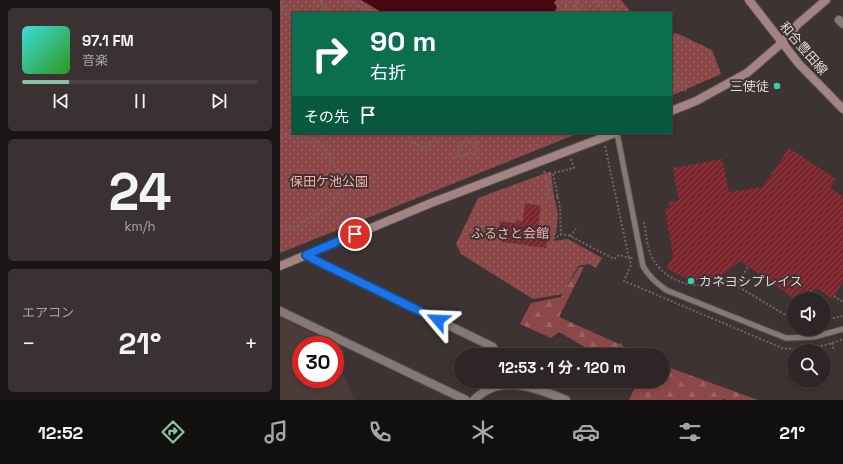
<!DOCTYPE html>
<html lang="ja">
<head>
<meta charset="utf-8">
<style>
  :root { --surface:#2e2626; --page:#3a3232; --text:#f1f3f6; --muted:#a7a5a7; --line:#494343; --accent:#8abfa5 }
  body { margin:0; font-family:"Space Grotesk","Noto Sans JP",sans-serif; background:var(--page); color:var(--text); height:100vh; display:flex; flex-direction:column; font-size:15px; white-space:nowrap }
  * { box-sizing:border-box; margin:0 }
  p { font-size:13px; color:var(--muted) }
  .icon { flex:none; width:22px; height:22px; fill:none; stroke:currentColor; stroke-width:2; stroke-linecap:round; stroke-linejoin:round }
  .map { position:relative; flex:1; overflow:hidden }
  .side { display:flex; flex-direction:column; gap:8px; padding:8px; background:#191515; width:280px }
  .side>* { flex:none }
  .guide { position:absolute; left:12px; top:12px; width:380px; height:122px; border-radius:0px; box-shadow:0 2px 6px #0003,0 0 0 1px var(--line); background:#0b6e4f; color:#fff; overflow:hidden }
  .fabs { position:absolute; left:507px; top:292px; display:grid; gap:8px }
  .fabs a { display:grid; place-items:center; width:44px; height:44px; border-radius:50%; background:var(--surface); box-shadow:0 2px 6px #0003,0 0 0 1px var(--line); font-size:20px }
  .speed { position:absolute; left:12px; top:336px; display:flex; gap:8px; font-size:20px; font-weight:700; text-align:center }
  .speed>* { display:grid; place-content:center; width:52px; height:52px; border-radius:50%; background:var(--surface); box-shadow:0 2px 6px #0003,0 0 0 1px var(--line); line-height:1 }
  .speed .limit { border:6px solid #d22; background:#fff; color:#111 }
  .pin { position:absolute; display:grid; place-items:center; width:34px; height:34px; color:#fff; margin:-17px; border:2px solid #fff; border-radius:50%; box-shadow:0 1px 4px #0007 }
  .me { position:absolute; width:44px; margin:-22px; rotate:296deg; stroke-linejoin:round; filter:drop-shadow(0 0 3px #0008) }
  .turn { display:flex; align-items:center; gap:14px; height:84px; padding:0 12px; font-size:18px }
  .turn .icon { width:52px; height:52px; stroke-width:2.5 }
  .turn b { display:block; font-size:28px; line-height:34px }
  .then { display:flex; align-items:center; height:38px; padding:0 12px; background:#0003; gap:8px; font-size:15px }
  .big { font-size:30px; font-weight:700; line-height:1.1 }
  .side .widget { flex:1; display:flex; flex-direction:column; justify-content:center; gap:6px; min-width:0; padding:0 14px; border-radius:6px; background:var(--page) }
  .side .dial { align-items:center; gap:0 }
  .dial b { font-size:52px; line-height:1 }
  .song { display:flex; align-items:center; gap:12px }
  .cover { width:48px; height:48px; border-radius:6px; background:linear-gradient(135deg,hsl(180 70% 55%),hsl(110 70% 35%)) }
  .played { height:4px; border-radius:2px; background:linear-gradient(90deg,var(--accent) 20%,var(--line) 20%) }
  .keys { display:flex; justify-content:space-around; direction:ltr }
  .heat { display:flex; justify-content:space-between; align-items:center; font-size:22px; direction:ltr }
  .trip { position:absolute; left:174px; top:348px; width:216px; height:40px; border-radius:20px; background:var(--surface); box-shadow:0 2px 6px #0003,0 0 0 1px var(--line); font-weight:700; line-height:40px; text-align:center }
  .menu { display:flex; height:64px; justify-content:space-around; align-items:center; background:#120f0f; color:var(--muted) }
  .menu .icon { width:28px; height:28px }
  .menu .selected { color:var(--accent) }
  .menu b { font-size:18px; color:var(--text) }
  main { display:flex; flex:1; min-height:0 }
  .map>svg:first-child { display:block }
  .built { fill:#4d3b3a; fill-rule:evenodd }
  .forest { fill:url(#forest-firs) }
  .park { fill:url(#park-dots) }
  .water { fill:#480710 }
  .building { fill:url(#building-hatch) }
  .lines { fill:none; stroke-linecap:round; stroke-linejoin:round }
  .lane-casing { stroke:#595050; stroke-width:7 }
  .street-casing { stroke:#595050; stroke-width:10 }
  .secondary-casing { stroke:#595050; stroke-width:10 }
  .path { stroke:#6f6666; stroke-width:2; stroke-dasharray:2 2; stroke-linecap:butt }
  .lane { stroke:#857978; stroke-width:5 }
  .street { stroke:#857978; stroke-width:8 }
  .secondary { stroke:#a38483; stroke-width:8 }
  .route-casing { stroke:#114b97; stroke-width:10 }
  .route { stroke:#1a73e8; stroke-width:7 }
  .poi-dot { fill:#31d4a9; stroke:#3e3333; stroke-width:1.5 }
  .labels { text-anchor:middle; stroke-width:4; stroke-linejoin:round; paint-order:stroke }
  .street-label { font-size:13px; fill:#dfd8d8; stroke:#3e3333 }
  .poi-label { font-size:13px; fill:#dfd8d8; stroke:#3e3333; text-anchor:end }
  .park-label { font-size:13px; fill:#f7acab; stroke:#3e3333 }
</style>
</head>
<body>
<main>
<section class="side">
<div class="widget">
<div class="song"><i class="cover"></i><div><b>97.1 FM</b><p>音楽</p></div></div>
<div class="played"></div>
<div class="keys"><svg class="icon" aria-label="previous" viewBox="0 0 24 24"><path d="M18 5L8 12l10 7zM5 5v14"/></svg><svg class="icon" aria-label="pause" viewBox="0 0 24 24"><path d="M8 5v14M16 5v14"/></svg><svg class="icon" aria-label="next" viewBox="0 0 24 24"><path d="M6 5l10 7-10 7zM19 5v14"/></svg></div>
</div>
<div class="widget dial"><b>24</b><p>km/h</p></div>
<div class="widget"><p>エアコン</p>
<div class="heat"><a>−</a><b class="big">21°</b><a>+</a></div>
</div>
</section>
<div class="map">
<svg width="563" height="400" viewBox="0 0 563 400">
  <defs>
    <pattern id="forest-firs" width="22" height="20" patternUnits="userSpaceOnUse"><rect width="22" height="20" fill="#8c4849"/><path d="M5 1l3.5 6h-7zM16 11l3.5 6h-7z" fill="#9c6262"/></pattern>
    <pattern id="park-dots" width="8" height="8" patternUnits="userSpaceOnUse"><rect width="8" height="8" fill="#8c4849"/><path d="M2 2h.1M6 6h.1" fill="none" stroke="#9c6262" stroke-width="1.8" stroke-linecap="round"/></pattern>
    <pattern id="building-hatch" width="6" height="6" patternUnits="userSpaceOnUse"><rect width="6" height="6" fill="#7b262c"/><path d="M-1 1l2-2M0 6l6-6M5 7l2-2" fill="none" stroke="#8d454a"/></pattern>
  </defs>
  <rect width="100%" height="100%" fill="#3e3333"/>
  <path class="built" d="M0 317 66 350 60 364 74 400H0ZM21 345H55V379H21Z"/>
  <g class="forest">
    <path d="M299 267H304L279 317 363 355H318L279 332 271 338 240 324 251 303 281 297Z"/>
    <path d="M383 364 393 369 478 400H446L443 398V400H349L358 381H383Z"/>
  </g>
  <g class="park">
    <path d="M0 0H341L352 13H13V133H299L0 253Z"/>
    <path d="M396 33 432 50 441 74 391 96V36Z"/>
    <path d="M271 171 274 197 278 214 276 233 273 241 288 239 322 258 316 268 309 264 298 266 283 294 253 299 181 254 176 244 198 198Z"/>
  </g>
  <path class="water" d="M81 0H276L274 3 277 7 274 13H103Z"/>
  <g class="building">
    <path d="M509 148 556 179 550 188 563 196V282L552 299 538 289 522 292 517 299H515L460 261 442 275 427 280H414L402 277 387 268 393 256 385 209 390 208 388 202 399 201 393 168 442 159 449 192 483 187Z"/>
    <path d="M245 203 261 206 257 232H268L266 248 222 242V239L214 238 215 229 218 230 220 221 236 223 237 220 242 222Z"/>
  </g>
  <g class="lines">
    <g class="lane-casing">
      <path id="lane" d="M337 133 363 266C369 277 377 283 386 290L506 338 534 337 563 329"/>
    </g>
    <g class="street-casing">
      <g id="street">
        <path d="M559 20 563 24"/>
        <path d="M26 255 35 260 213 347 215 355"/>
        <path d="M0 311 186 400"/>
        <path d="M194 400C197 397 200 394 204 392 228 376 262 390 286 400"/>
      </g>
    </g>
    <g class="secondary-casing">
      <g id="secondary">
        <path d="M469 0 519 64 563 109"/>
        <path d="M391 111 416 101 467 73 503 42 518 24 546 0"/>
        <path d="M0 266 151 203 335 133"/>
      </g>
    </g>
    <g class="path">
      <path d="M40 0 48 13"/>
      <path d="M68 0 91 13"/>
      <path d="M316 0 329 13"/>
      <path d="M0 4 13 19"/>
      <path d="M284 13 286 0"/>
      <path d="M296 13V0"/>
      <path d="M391 75 407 92"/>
      <path d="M128 133 133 142 146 150 154 140 157 133"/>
      <path d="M186 133 185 140 175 158 195 152 197 133"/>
      <path d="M0 136C13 136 27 134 38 143 50 152 66 184 57 197 51 208 39 213 28 219 19 224 10 231 0 230"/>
      <path d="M38 142 43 136 50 133"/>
      <path d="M325 146 349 258H354"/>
      <path d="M291 159 294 168 273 173 280 208 281 234 290 236 334 259 339 255 349 258 351 265 344 281 502 348C523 351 543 347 563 339"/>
      <path d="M264 171 268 185V196"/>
      <path d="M267 200 268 196 278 197"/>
      <path d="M364 222C366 233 367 246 371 255 383 283 421 293 447 280L514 320"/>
      <path d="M290 236 296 229"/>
      <path d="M273 238H276L281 234"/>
      <path d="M456 286 468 267"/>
      <path d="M531 290 533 299"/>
      <path d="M554 296 563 302"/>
      <path d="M545 320 547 327"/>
      <path d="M545 320 563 316"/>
      <path d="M552 343 554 351"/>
      <path d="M340 355 337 353 341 343"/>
    </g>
    <use href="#lane" class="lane"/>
    <use href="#street" class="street"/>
    <use href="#secondary" class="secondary"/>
  </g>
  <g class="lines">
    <g class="route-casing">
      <path id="route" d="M75 234 26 255 35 260 158 320"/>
    </g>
    <use href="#route" class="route"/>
  </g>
  <g class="poi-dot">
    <circle cx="497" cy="86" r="4"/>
    <circle cx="411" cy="281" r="4"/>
  </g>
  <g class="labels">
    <g class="street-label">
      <text transform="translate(524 48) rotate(49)" y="5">和合豊田線</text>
    </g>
    <g class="poi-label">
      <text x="489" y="91">三使徒</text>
      <text x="419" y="286" text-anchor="start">カネヨシプレイス</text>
    </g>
    <g class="park-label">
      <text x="49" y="186">保田ケ池公園</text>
      <text x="230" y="238">ふるさと会館</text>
    </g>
  </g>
</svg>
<div class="fabs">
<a><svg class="icon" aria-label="sound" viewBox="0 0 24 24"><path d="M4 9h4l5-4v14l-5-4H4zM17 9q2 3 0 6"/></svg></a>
<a><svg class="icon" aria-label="search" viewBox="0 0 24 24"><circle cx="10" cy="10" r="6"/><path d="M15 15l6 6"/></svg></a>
</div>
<div class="speed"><div class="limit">30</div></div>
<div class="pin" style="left:75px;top:234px;background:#d93025"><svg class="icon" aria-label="arrive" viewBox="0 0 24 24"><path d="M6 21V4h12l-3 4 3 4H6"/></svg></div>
<svg class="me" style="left:158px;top:320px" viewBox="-20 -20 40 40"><path d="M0-17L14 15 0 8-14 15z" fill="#1a73e8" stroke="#fff" stroke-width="4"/></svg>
<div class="trip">12:53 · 1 分 · 120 m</div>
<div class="guide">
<div class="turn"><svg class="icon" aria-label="right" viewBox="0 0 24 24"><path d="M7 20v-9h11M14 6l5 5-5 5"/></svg><div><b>90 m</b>右折</div></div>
<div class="then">その先<svg class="icon" aria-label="arrive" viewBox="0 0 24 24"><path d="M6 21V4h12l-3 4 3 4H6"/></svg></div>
</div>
</div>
</main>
<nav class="menu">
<b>12:52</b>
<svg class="icon selected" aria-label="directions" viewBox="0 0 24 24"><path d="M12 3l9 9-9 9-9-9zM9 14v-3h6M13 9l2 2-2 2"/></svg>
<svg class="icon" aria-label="music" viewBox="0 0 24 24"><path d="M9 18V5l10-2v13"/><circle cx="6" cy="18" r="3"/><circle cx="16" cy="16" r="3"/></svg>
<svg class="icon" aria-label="phone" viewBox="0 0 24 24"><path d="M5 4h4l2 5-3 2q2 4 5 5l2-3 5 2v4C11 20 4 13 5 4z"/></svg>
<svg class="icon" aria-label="climate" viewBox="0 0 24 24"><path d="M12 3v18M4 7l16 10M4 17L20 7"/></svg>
<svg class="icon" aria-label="car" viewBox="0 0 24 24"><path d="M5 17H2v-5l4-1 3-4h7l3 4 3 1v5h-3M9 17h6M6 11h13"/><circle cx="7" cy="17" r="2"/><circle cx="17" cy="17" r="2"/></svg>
<svg class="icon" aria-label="filters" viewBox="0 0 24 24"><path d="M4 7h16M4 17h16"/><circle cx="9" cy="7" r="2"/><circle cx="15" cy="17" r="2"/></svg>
<b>21°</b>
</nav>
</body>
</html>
